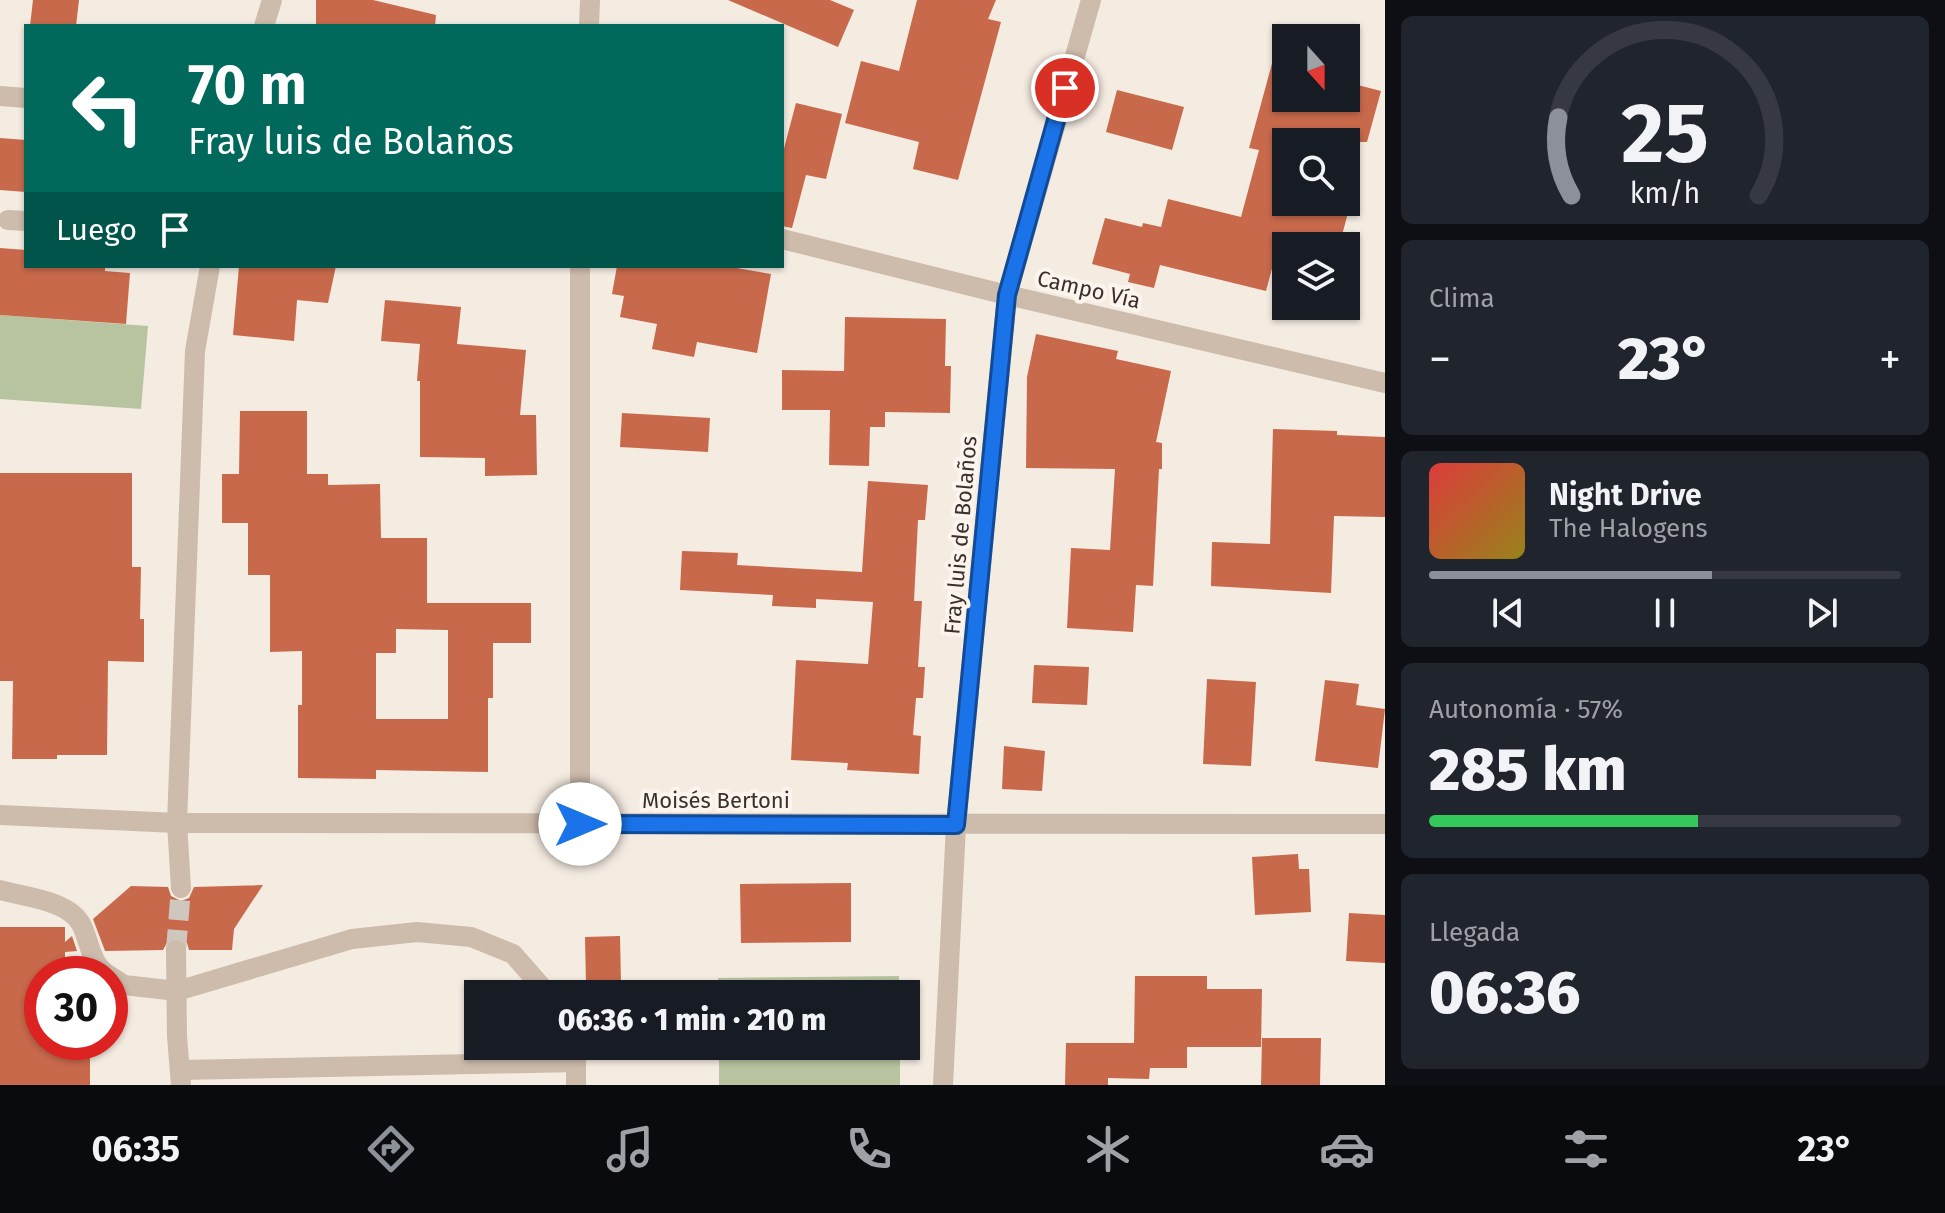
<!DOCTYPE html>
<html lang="es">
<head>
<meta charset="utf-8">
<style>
  :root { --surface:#171b24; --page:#20242c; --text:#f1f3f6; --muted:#9ea1a6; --line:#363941; --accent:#8c9099 }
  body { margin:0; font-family:"Fira Sans",sans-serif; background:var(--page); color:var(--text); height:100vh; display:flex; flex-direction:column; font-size:30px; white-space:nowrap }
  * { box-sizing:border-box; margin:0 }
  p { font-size:26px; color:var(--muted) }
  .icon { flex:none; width:44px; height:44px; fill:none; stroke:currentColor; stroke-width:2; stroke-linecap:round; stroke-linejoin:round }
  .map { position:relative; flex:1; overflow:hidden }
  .panel { display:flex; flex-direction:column; gap:16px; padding:16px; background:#0d0f14; width:560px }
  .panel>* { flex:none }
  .banner { position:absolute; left:24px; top:24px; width:760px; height:244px; border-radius:0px; box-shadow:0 2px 6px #0004; background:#00695c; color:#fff; overflow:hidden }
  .needle { width:52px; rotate:159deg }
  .buttons { position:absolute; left:1272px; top:24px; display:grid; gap:16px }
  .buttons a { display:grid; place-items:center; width:88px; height:88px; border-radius:0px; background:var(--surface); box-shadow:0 2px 6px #0004; font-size:40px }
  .speed { position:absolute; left:24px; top:956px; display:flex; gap:16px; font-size:40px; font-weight:700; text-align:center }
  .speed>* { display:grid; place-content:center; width:104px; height:104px; border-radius:50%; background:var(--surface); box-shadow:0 2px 6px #0004; line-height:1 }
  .speed .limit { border:12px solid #d22; background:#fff; color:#111 }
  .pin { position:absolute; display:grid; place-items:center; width:68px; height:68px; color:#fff; margin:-34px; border:4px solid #fff; border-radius:50%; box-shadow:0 2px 8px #0007 }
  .me { position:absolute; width:88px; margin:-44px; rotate:90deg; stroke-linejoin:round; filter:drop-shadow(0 0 6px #0008) }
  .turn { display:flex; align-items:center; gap:28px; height:168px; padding:0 32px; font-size:36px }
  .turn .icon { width:104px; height:104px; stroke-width:2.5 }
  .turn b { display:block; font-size:56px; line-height:68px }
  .then { display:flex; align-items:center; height:76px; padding:0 32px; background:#0003; gap:16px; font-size:30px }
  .big { font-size:60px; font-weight:800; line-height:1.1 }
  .panel .widget { flex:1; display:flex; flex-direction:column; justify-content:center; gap:12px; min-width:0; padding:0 28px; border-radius:12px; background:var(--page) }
  .panel .dial { align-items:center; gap:0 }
  .dial svg { height:208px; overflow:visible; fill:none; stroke:var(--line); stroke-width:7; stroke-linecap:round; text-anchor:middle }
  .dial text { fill:var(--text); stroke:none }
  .song { display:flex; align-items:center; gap:24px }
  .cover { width:96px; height:96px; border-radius:12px; background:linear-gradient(135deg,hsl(0 70% 55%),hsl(50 70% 35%)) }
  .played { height:8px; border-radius:4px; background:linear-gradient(90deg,var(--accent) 60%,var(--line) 60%) }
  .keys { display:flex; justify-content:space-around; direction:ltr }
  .heat { display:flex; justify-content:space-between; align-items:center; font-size:44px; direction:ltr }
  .charge { height:12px; border-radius:6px; background:linear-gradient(90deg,#34c759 57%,var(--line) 0) }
  .trip { position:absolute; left:464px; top:980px; width:456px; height:80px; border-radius:0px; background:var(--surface); box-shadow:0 2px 6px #0004; font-weight:800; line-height:80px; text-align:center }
  .dock { display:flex; height:128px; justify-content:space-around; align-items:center; background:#090b0e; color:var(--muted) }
  .dock .icon { width:56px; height:56px }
  .dock .on { color:var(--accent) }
  .dock b { font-size:36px; color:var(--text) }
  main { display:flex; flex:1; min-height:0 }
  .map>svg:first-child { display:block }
  .green { fill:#b8c4a0 }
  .building { fill:#c8694b; fill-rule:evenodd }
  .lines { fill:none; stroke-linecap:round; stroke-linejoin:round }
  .minor-tunnel { stroke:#cfc6bd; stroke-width:20; stroke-dasharray:20 10; stroke-linecap:butt }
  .minor { stroke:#cdbbac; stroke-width:20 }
  .route-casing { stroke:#114b97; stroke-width:20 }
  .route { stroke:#1a73e8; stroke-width:14 }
  .labels { text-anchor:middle; stroke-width:8; stroke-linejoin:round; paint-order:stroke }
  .street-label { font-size:22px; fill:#3b302b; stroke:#fbf5ee }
</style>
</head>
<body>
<main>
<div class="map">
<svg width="1385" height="1085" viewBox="0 0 1385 1085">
  <rect width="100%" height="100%" fill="#f4ebe1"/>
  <g class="green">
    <path d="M0 315 148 326 141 409 0 399Z"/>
    <path d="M899 976V994H718V978Z"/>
    <rect x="719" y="1046" width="181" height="39"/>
  </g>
  <g class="building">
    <path d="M33 0H79L76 26H30Z"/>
    <path d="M316 0H373L436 15 435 26H316Z"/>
    <path d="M728 0H830L854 10 838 47Z"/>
    <path d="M917 0H996L988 19 1001 22 958 180 913 169 919 142 845 123 861 61 899 71Z"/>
    <path d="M1277 45 1286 46V98H1346V82L1381 91 1367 142H1286V202H1351L1339 246H1278L1266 291 1160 265 1154 288 1128 282 1130 274 1092 264 1105 218 1142 227 1143 223 1161 227 1168 199 1241 217 1259 150 1249 148Z"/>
    <path d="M1117 90 1184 107 1172 150 1106 132Z"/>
    <path d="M796 103 842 114 826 179 806 175 792 228 782 226V156Z"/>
    <path d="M0 138 26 140V192L0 190Z"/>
    <path d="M0 248 26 250V266H105V271L130 273 126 324 0 315Z"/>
    <path d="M239 266H336L328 303 297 300 294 341 233 335Z"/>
    <path d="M617 266H725L771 274 757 353 697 342 694 357 652 349 657 324 620 317 624 296 612 294Z"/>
    <path d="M385 300 461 307 457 344 526 350 520 415H536L537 475 485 476V458L420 457V381H417L420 344 381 341Z"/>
    <path d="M845 317 946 319 945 366H951L950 413 885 412V427H870L869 466 829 465 830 410H782V370L844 371Z"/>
    <path d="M1036 334 1118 351 1116 359 1171 371 1156 442 1162 443V469H1159L1153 586 1136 585 1133 632 1067 628 1071 548 1110 550 1115 469 1026 468 1027 377Z"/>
    <path d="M240 411H307V474H328V485L380 484 381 538H427V603H531V643H493V698H488V772L376 770V779L298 778V705H302V651L270 652V575H248V523H222V474H239ZM396 629 448 630V719H376V653H396Z"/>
    <path d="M622 413 710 418 708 452 620 447Z"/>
    <path d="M1273 429 1337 431V435L1385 437V517L1334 516 1331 593 1211 586 1212 542 1270 544Z"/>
    <path d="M0 473H132V567H141L140 619H144V662L108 661 107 755H57V759H12L13 681H0Z"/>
    <path d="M868 481 928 485 925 520H918L914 601H922L918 667H925L923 698H916L913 735 921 736 919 774 847 770 848 763 791 760 796 660 868 664 873 602 816 599V608L772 606 773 595 680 590 682 551 738 553 737 565 862 572Z"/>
    <path d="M1034 665 1089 667 1087 705 1032 703Z"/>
    <path d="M1207 679 1256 682 1251 766 1203 764Z"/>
    <path d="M1325 680 1359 684 1356 705 1385 709 1378 768 1315 761Z"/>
    <path d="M1004 746 1045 751 1042 791 1002 789Z"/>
    <path d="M1298 854 1299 869H1309L1311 912 1255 915 1252 857Z"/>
    <path d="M851 883V942L741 943 740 884Z"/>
    <path d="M263 885 234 929 232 950H189L187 943 177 937 169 939 163 950 105 951 93 919 131 886 168 887 171 896 181 901 189 898 194 887Z"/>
    <path d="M1349 913 1385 915V963L1346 961Z"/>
    <path d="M0 927H65V942L72 936 77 951 65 952V974H42V1042H90V1085H0Z"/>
    <path d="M620 936 621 984 586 985 585 937Z"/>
    <path d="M1135 976H1207V989H1262L1261 1047H1187V1068H1150L1149 1079 1108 1078V1085H1065L1066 1043H1134Z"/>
    <path d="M1262 1038H1321L1320 1085H1261Z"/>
  </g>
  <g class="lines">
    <path class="minor-tunnel" d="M176 950 181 888"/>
    <g class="minor">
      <path d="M264 26 272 0"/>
      <path d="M589 26 590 0"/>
      <path d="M0 96 26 98"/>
      <path d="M8 220 26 221"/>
      <path d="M782 239 1007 295 1385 383"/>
      <path d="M580 266V824"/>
      <path d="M0 815 177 823 1385 824"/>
      <path d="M181 888 177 823 195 351 210 266"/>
      <path d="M0 890C24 897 68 900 81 924 90 941 90 963 107 974"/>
      <path d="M176 950 177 1036 181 1085"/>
      <path d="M110 976 124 985 177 991 352 939 417 932 471 937 513 954 548 994"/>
      <path d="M571 1046 576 1062V1085"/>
      <path d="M180 1070 576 1062"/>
      <path d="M943 1085 956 825 1007 295 1091 0"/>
    </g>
  </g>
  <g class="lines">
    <g class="route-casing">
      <path id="route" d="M580 824 956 825 1007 295 1065 88"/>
    </g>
    <use href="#route" class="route"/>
  </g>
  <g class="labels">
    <g class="street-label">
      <text transform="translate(1089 289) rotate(13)" y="8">Campo Vía</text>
      <text transform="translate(960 535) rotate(-85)" y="8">Fray luis de Bolaños</text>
      <text x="716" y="808">Moisés Bertoni</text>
    </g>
  </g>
</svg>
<div class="buttons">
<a><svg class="needle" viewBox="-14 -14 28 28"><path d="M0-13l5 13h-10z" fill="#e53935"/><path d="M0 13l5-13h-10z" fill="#9ea1a6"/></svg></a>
<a><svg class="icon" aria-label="search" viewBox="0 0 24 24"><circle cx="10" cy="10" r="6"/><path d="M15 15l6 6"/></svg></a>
<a><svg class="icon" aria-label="layers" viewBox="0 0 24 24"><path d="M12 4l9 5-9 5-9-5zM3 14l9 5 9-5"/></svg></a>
</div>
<div class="speed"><div class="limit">30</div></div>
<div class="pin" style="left:1065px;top:88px;background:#d93025"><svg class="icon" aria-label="arrive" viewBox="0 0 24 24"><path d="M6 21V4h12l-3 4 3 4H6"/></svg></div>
<svg class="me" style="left:580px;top:824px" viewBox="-20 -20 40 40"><circle r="19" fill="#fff"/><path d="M0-13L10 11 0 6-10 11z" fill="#1a73e8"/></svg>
<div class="trip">06:36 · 1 min · 210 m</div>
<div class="banner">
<div class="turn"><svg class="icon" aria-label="left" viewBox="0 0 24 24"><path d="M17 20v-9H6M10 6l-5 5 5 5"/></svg><div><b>70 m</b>Fray luis de Bolaños</div></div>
<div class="then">Luego<svg class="icon" aria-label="arrive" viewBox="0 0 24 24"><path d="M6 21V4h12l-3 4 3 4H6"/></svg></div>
</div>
</div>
<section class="panel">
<div class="widget dial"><svg viewBox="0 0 100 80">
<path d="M14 69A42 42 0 1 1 86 69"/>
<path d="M14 69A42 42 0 0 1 9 39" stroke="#8c9099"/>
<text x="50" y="56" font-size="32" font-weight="700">25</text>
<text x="50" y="72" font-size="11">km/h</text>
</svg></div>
<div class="widget"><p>Clima</p>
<div class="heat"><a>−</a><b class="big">23°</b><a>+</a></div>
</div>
<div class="widget">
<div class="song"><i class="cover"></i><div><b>Night Drive</b><p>The Halogens</p></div></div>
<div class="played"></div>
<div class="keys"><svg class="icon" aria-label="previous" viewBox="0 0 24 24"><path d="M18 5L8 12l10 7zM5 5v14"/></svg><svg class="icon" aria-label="pause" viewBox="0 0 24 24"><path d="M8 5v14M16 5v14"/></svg><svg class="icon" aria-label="next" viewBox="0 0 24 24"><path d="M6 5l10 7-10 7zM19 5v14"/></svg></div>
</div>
<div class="widget"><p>Autonomía · 57%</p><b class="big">285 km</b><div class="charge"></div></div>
<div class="widget"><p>Llegada</p><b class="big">06:36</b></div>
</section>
</main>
<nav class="dock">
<b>06:35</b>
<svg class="icon on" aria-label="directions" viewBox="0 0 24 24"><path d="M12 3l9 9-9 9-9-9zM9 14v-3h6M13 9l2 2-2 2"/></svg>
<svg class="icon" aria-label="music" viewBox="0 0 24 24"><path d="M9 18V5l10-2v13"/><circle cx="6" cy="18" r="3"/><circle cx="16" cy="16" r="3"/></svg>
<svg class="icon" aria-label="phone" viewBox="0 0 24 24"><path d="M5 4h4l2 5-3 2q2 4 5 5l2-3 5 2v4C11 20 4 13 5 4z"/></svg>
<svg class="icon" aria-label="climate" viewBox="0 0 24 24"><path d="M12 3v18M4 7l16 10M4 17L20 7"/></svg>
<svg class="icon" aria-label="car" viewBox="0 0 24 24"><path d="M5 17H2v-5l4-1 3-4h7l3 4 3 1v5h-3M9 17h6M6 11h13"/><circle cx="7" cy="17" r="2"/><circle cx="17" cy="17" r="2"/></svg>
<svg class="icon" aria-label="filters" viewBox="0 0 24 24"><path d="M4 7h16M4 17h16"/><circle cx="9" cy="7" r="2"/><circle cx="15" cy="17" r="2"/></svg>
<b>23°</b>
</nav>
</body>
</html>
